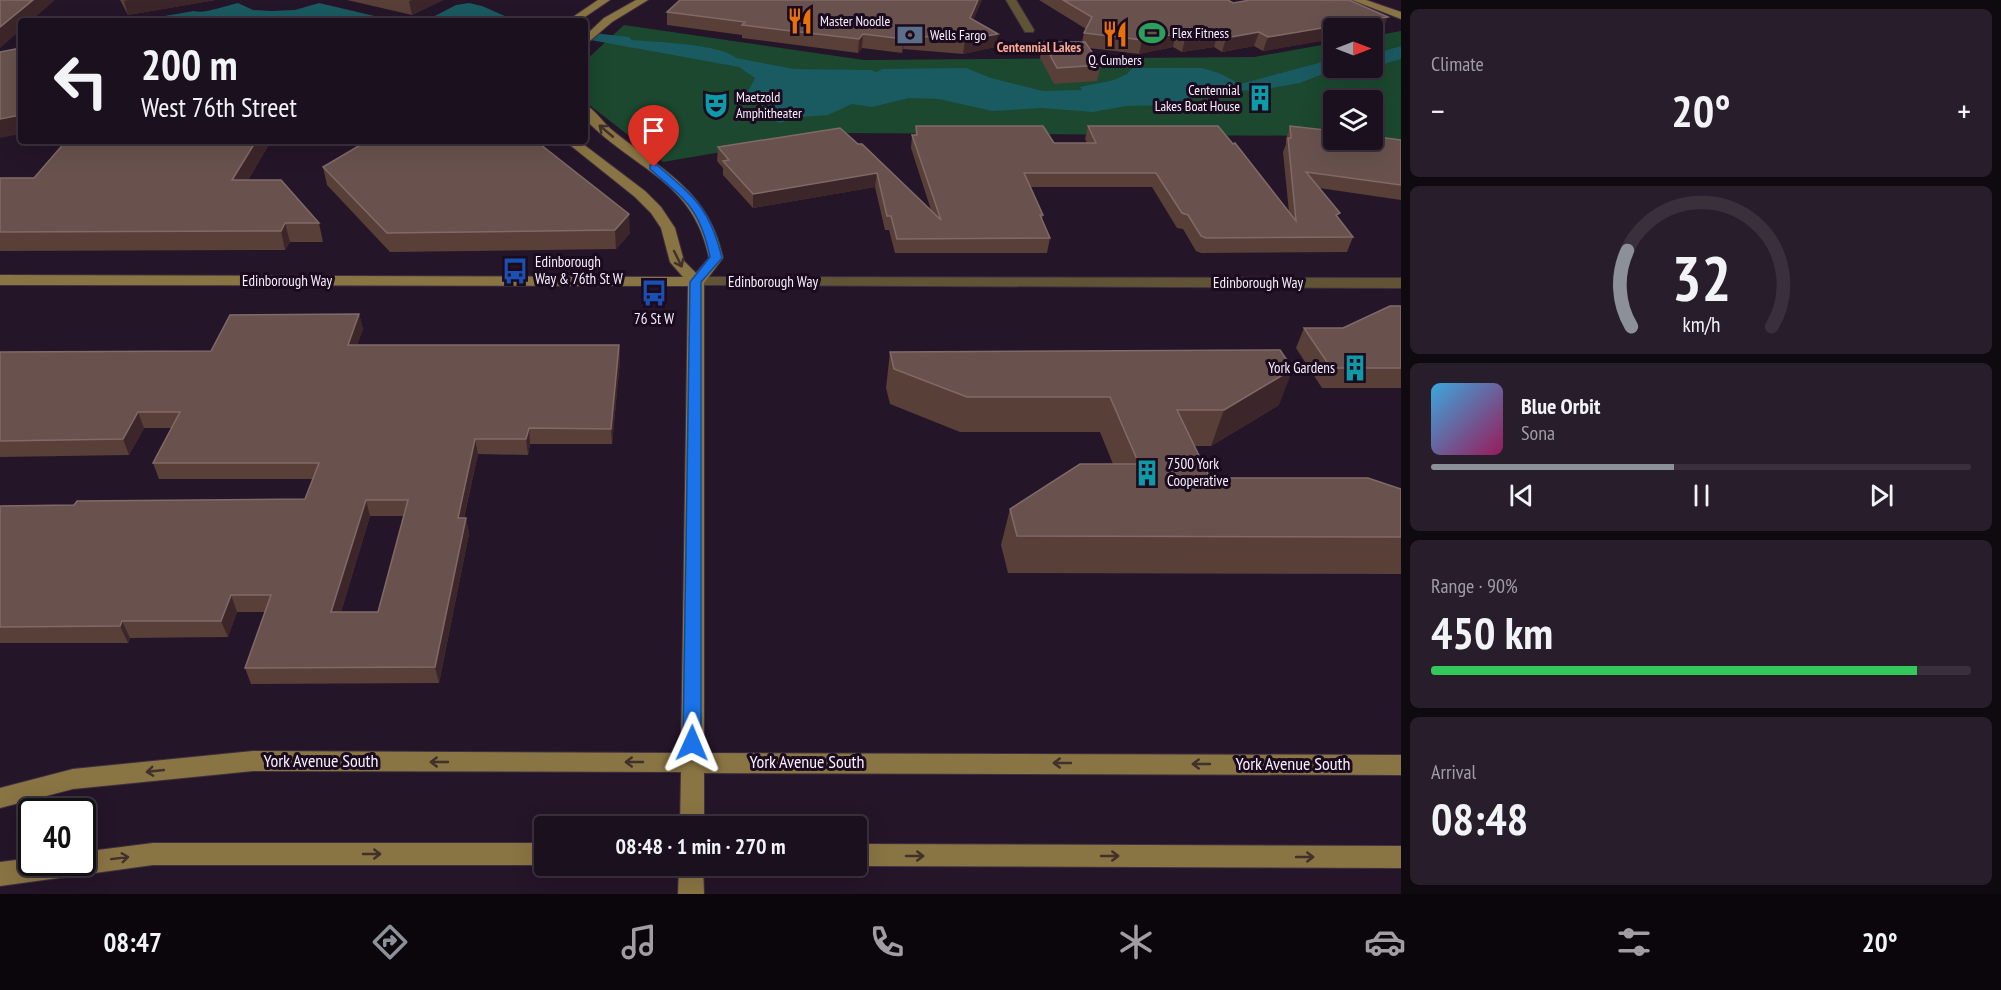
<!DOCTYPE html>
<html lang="en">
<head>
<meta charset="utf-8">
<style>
  :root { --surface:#1b101e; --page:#281e2b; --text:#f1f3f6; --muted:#a09da4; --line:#39303c; --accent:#8c9099 }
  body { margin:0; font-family:"PT Sans Narrow",sans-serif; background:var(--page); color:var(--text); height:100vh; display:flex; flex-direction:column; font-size:22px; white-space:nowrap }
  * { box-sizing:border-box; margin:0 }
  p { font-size:20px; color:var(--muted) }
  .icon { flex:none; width:33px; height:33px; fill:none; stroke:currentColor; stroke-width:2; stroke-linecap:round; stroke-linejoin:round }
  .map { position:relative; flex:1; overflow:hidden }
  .sheet { display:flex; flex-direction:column; gap:9px; padding:9px; background:#0f0910; width:600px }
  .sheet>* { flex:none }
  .banner { position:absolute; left:18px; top:18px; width:570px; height:126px; border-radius:6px; box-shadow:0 6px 24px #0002,0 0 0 2px var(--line); background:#1b101e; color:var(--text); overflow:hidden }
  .needle { width:39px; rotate:90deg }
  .tools { position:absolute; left:1323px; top:18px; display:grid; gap:12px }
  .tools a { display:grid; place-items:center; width:60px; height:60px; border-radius:6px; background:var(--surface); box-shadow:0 6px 24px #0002,0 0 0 2px var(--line); font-size:30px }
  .speed { position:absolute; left:18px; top:798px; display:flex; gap:12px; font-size:30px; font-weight:700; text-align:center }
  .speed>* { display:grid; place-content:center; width:78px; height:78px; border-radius:50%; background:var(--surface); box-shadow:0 6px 24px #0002,0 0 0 2px var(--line); line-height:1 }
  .speed .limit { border:3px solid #111; border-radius:9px; background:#fff; color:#111 }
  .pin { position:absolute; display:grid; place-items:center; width:51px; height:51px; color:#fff; margin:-62px -26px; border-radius:50% 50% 50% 0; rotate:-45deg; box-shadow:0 0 6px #0007 }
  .pin .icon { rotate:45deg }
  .me { position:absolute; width:66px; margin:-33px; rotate:1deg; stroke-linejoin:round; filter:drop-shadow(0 0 4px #0008) }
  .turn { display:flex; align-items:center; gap:21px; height:126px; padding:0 24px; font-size:27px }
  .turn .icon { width:78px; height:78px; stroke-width:2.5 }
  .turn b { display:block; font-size:42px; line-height:51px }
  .big { font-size:45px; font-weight:700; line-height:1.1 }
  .sheet .card { flex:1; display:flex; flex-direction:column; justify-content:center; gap:9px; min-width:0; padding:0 21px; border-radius:9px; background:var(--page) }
  .sheet .dial { align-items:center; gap:0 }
  .dial svg { height:156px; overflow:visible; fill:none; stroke:var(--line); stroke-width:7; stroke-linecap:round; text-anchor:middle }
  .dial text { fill:var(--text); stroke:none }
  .song { display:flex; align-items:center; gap:18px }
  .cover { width:72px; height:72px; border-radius:9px; background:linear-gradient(135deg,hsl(200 70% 55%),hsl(330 70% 35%)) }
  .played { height:6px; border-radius:3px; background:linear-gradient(90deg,var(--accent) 45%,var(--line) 45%) }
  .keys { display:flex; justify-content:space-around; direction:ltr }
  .heat { display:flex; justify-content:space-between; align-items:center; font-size:33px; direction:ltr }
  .charge { height:9px; border-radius:4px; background:linear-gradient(90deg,#34c759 90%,var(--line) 0) }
  .trip { position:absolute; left:534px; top:816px; width:333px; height:60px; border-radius:6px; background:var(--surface); box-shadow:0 6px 24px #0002,0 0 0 2px var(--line); font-weight:700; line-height:60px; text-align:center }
  .menu { display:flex; height:96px; justify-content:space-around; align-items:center; background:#0b060c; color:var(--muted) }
  .menu .icon { width:42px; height:42px }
  .menu .active { color:var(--accent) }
  .menu b { font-size:27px; color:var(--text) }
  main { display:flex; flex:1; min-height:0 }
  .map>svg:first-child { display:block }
  .green { fill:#1b482f }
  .water { fill:#1a5a61 }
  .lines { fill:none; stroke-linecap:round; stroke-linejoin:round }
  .street-casing { stroke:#3e2f41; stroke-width:2 }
  .secondary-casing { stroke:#3e2f41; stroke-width:2 }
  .street { fill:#615436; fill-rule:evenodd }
  .secondary { fill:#897443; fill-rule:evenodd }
  .wall { fill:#583f38; fill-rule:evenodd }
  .shaded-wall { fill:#3c2629 }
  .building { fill:#69524d; stroke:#806a68; stroke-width:1.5; fill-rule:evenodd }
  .oneway { stroke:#41302b }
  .route { fill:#1a73e8; stroke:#114b97; stroke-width:1.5 }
  .labels { text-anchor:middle; stroke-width:6; stroke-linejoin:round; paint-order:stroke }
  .far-poi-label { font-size:14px; fill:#f9eefc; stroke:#1a0b1e; text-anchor:start }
  .far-neighbourhood-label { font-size:14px; font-weight:bold; fill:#f9a894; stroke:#1a0b1e }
  .poi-label { font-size:15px; fill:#f9eefc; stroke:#1a0b1e; text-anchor:start }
  .street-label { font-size:15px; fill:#f9eefc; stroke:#1a0b1e }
  .near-street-label { font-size:18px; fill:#f9eefc; stroke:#1a0b1e }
</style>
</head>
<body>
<main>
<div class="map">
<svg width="1401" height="894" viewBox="0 0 1401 894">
  <rect width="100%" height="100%" fill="#241528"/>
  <path class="green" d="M624 25 864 60 1254 57 1333 43 1334 68H1372L1373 36 1401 31V147L1372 140V100H1334L1333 136 833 133 663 162 588 104 585 61Z"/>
  <g class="water">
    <path d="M238 3 253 10 272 11 295 10 319 3 396 21H135L194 11C204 14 225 6 238 3Z"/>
    <path d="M469 3 482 6 514 20 425 21 456 5Z"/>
    <path d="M585 32 629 37 632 40C656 42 721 44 736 58L794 69 871 70 877 72 882 69 966 68 991 78 1043 91 1082 90 1080 87 1114 80 1127 74 1132 68H1202L1219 73 1240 84 1326 61 1333 63 1334 68H1372L1323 74 1300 83 1255 91 1237 90 1204 93 1170 105 1126 106 1093 112 1042 108 992 111 939 99 909 98 872 107 852 104 828 115 801 117 780 123 758 115 757 111 769 107 771 102 764 96 747 94 755 78 739 67 585 39Z"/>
    <path d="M1401 46V59L1373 67V54Z"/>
  </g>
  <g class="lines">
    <g class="street-casing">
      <g id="street">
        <path d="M1006 0H1016L1034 30 1033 32H1025Z"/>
        <path d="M696 277 1401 278V288L691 285 688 282 691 279Z"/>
      </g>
    </g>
    <g class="secondary-casing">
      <g id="secondary">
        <path d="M598 0H610L579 21H567Z"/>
        <path d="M636 0H648L612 22 585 45V36L604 18Z"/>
        <path d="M1352 0H1366L1401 12V19Z"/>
        <path d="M585 105C594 108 603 123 612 130 661 170 709 190 723 258L704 283V753L1401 755V775L704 773V826H680L681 772 253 771 73 789 0 808V788L73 769 253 751 681 753 688 286 0 285V275L683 277 670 262 661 228 651 213 635 197 565 141H579L645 191 661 207 675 228 684 261 696 273 709 258C694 183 640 172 591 125L585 118Z"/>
        <path d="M153 843H544V865H153L0 886V862L32 858V862H82V852Z"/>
        <path d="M856 844 1401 846V868L856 866H854H856Z"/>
        <path d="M679 866H703L704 894H678Z"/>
      </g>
    </g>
    <use href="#street" class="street"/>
    <use href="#secondary" class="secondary"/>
  </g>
  <g class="wall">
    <path d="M120 0H215L128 15Z"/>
    <path d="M347 0H443L412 15Z"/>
    <path d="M680 0H982L973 20 998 34 995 47 963 54 903 49 902 53 862 48 858 53 742 38V35L667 25V12Z"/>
    <path d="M1039 0H1228L1233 3 1383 30 1263 51 1254 46 1222 52 1214 47 1182 52 1173 47 1139 54 1089 48 1101 65 1097 81 1054 84 1040 58 1043 42H1082L1084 33 1086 29Z"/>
    <path d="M916 126 1054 143H1087L1085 139 1088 126 1289 212 1283 152 1286 144V139L1290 126 1401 140V200L1319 188 1338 218 1353 237 1347 252 1201 253 1196 251 1183 229 1177 228 1152 187H1031L1043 215 1042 220 1050 238 1047 253H895L889 230H885L875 187 753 208 723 175V168L717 161 718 147 840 128 931 210 911 148 912 135H915Z"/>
    <path d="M66 141H271L248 180 319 223 323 242H290L285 250 0 251V178H34Z"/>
    <path d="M361 141H536L630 233 616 249 390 252 327 185 323 167 365 142Z"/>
    <path d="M1401 306V388H1322L1296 348 1304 328H1343Z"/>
    <path d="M359 314 363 329 357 345H619L620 360 612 444H530L528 455 478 454 464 518H466L469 534 439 683 251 684 245 668 265 612H237L228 637 130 638 128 643H0V506L74 505 305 499 313 479H159L153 463 172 428H144L129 455 0 457V352L211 351ZM370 516H404L378 612H341Z"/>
    <path d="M890 352 1279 405 1211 446H1194L1210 478 1401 489V574L1008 573 1001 545 1010 509 1113 464 1100 432H960L890 404 886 388Z"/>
  </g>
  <g class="shaded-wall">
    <path d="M33 0H55L31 21H21V30L0 48V27Z"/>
    <path d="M128 0H215L128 15 124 1Z"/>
    <path d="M412 0H443L412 15 409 1Z"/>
    <path d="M978 0H982L968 31 970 18Z"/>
    <path d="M1388 17 1383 30 1372 32V28H1334V39L1263 51 1268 37Z"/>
    <path d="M1259 32 1254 46 1222 52 1226 38Z"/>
    <path d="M1218 33 1214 47 1182 52 1185 39Z"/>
    <path d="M863 34 862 48 858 53 859 39Z"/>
    <path d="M998 34 995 47 963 54 965 40Z"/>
    <path d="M1176 34 1173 47 1139 54 1142 40Z"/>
    <path d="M905 35 903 49 902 53 903 39Z"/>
    <path d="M21 115V134L0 138V119Z"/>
    <path d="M256 141H271L237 198 232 180Z"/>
    <path d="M877 173 875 187 753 208V194Z"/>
    <path d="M629 214 630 233 616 249 615 230Z"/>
    <path d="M285 223 290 242 285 250 281 231Z"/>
    <path d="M359 314 363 329 351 361 348 345Z"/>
    <path d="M619 345 620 360 612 444 611 429Z"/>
    <path d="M1293 369 1279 405 1211 446 1224 410Z"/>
    <path d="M138 412 144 428 129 455 123 439Z"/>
    <path d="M529 428 530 444 528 455 526 439Z"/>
    <path d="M475 439 478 454 460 534 458 518Z"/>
    <path d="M366 500 370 516 336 628 331 612Z"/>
    <path d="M466 518 469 534 439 683 435 667Z"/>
    <path d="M231 595 237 612 228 637 221 621Z"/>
    <path d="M122 621 130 638 128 643 120 626Z"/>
  </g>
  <g class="building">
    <path d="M0 0H33L0 27Z"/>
    <path d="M680 0H978L970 18 998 34 965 40 905 35 903 39 863 34 859 39 742 25 745 22 667 12Z"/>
    <path d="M1063 0H1228L1233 3 1250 0H1349L1388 17 1268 37 1259 32 1226 38 1218 33 1185 39 1176 34 1142 40 1084 33 1092 17Z"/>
    <path d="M1043 42H1085L1101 65 1057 68Z"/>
    <path d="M21 48V115L0 119V52Z"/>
    <path d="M916 126H1043L1054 143H1096L1088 126H1218L1233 144 1235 143 1296 221 1288 138H1291L1290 126 1334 131V140H1372V136L1401 140V185L1306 172 1340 213 1336 215 1353 237 1206 238 1201 236 1188 215 1182 213 1156 173H1024L1043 215H1040L1050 238 897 239 891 216H887L877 173 753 194 723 161 729 160 718 147 840 128 858 144H862L941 220 912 135H917Z"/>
    <path d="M66 141H256L232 180H281L319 223H285L281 231 0 232V178H34Z"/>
    <path d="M367 141H536L629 214 615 230 387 233 323 167Z"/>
    <path d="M1390 306H1401V368H1331L1304 328H1343Z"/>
    <path d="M359 314 348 345H619L611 429 529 428 526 439H475L458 518H466L435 667 245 668 271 595H231L221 621H122L120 626 0 627V506L74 505 77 501 305 499 319 463H153L180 412H138L123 439 0 441V352L211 351 230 315ZM366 500H408L378 612H331Z"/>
    <path d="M1280 350 1293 369 1224 410H1177L1210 478H1368L1401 489V537L1017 536 1010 509 1080 464H1139L1110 397H967L894 369 890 352Z"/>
  </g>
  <defs><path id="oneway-shaft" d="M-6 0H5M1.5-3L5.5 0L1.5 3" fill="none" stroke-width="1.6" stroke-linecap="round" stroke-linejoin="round" transform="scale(1.5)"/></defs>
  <g class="oneway">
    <use href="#oneway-shaft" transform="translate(606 131) rotate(-140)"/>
    <use href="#oneway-shaft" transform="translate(678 259) rotate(64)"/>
    <use href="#oneway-shaft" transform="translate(439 762) rotate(-180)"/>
    <use href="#oneway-shaft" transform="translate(634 762) rotate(-180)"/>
    <use href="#oneway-shaft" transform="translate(1062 763) rotate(-180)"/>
    <use href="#oneway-shaft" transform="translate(1201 764) rotate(-180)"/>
    <use href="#oneway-shaft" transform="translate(155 771) rotate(174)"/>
    <use href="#oneway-shaft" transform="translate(372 854)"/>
    <use href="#oneway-shaft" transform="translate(915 856)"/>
    <use href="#oneway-shaft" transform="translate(1110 856)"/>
    <use href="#oneway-shaft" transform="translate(1305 857)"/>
    <use href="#oneway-shaft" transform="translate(120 858) rotate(-7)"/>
  </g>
  <path class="route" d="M650 165H657C694 197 710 208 722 258L701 282V743L698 749 692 751 686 749 683 743 690 282 710 257C700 209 686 200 650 169Z"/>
  <defs>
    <g id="restaurant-bare" transform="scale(2.07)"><path d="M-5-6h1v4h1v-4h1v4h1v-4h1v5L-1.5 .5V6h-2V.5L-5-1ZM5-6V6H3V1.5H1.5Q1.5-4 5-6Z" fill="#e8710a" stroke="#1a0b1e" stroke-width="2.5" paint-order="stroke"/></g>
    <g id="stadium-bare" transform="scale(2.07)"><path d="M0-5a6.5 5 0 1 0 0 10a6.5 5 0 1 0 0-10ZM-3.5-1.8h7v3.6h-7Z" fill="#2e9e5b" stroke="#1a0b1e" stroke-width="2.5" paint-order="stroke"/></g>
    <g id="bank-bare" transform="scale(2.07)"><path d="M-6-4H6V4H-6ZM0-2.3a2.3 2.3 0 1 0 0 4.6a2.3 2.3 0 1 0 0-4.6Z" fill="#5c6f8a" stroke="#1a0b1e" stroke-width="2.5" paint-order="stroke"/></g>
    <g id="building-bare" transform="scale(2.07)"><path d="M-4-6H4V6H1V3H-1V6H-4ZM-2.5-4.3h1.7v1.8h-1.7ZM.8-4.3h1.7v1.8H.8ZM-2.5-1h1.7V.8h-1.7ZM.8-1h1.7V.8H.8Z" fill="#0f9aa8" stroke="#1a0b1e" stroke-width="2.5" paint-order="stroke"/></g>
    <g id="theatre-bare" transform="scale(2.07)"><path d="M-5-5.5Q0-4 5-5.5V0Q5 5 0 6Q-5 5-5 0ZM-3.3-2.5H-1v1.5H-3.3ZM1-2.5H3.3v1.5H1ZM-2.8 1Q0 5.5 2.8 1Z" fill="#0f9aa8" stroke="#1a0b1e" stroke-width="2.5" paint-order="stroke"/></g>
    <g id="bus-bare" transform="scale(2.07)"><path d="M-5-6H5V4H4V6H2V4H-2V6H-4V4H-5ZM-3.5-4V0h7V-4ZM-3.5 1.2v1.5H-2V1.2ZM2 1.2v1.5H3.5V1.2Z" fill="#1a4fb4" stroke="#1a0b1e" stroke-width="2.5" paint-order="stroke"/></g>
  </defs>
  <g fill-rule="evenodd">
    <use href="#restaurant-bare" x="800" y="21"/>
    <use href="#stadium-bare" x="1152" y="33"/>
    <use href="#restaurant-bare" x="1115" y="34"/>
    <use href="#bank-bare" x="910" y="35"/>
    <use href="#building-bare" x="1260" y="98"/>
    <use href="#theatre-bare" x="716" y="105"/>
    <use href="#bus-bare" x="515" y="271"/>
    <use href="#bus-bare" x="654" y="293"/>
    <use href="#building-bare" x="1355" y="368"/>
    <use href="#building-bare" x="1147" y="473"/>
  </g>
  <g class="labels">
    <g class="far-poi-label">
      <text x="820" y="26">Master Noodle</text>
      <text x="1172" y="38">Flex Fitness</text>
      <text x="930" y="40">Wells Fargo</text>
      <text x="1115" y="65" text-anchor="middle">Q. Cumbers</text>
      <text x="1240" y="95" text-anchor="end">Centennial<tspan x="1240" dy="16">Lakes Boat House</tspan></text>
      <text x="736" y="102">Maetzold<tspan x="736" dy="16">Amphitheater</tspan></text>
    </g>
    <g class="far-neighbourhood-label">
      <text x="1039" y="52">Centennial Lakes</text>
    </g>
    <g class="poi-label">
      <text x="535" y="267">Edinborough<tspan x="535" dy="17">Way &amp; 76th St W</tspan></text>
      <text x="654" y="324" text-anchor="middle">76 St W</text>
      <text x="1335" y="373" text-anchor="end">York Gardens</text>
      <text x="1167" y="469">7500 York<tspan x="1167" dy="17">Cooperative</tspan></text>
    </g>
    <g class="street-label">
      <text x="287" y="286">Edinborough Way</text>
      <text x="773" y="287">Edinborough Way</text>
      <text x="1258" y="288">Edinborough Way</text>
    </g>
    <g class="near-street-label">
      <text x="321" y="767">York Avenue South</text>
      <text x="807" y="768">York Avenue South</text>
      <text x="1293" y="770">York Avenue South</text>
    </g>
  </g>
</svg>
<div class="tools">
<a><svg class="needle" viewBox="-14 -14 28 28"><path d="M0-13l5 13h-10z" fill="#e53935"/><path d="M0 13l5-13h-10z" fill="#a09da4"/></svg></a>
<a><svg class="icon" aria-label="layers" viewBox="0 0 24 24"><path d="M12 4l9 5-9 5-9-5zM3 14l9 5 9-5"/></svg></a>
</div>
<div class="speed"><div class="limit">40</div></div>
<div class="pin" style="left:654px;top:167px;background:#d93025"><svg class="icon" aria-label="arrive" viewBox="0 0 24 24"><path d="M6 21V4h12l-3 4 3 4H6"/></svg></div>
<svg class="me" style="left:692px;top:743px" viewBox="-20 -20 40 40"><path d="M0-17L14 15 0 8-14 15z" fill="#1a73e8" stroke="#fff" stroke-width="4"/></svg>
<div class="trip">08:48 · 1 min · 270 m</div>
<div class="banner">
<div class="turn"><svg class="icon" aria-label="left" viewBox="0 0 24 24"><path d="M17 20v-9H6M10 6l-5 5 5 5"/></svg><div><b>200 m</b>West 76th Street</div></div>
</div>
</div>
<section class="sheet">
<div class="card"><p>Climate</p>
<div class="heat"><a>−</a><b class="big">20°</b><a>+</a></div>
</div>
<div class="card dial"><svg viewBox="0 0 100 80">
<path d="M14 69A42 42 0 1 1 86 69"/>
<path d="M14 69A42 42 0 0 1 12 30" stroke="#8c9099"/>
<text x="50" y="56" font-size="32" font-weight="700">32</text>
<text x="50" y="72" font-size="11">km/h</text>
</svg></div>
<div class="card">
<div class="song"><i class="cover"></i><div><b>Blue Orbit</b><p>Sona</p></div></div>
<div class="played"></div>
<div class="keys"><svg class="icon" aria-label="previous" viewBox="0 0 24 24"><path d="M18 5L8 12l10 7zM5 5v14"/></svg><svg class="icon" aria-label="pause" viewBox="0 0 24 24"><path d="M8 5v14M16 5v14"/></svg><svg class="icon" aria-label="next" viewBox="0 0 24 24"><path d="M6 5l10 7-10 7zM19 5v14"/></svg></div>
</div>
<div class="card"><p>Range · 90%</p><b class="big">450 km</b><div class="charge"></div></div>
<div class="card"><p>Arrival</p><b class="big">08:48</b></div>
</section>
</main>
<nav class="menu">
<b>08:47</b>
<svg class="icon active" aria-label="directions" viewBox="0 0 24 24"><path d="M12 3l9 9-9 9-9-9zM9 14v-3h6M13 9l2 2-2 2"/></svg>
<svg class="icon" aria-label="music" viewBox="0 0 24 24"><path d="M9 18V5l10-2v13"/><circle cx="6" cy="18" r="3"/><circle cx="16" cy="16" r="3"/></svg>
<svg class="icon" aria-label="phone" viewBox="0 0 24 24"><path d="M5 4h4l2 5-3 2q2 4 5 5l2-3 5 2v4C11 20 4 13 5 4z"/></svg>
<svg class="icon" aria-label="climate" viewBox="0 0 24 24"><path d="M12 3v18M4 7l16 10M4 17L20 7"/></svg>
<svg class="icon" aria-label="car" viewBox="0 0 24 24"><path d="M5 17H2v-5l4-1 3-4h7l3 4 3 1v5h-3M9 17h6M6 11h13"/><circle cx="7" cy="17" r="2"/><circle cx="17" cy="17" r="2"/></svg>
<svg class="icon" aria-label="filters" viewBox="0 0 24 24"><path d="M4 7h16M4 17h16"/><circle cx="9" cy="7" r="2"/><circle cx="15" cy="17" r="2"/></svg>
<b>20°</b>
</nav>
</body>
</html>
